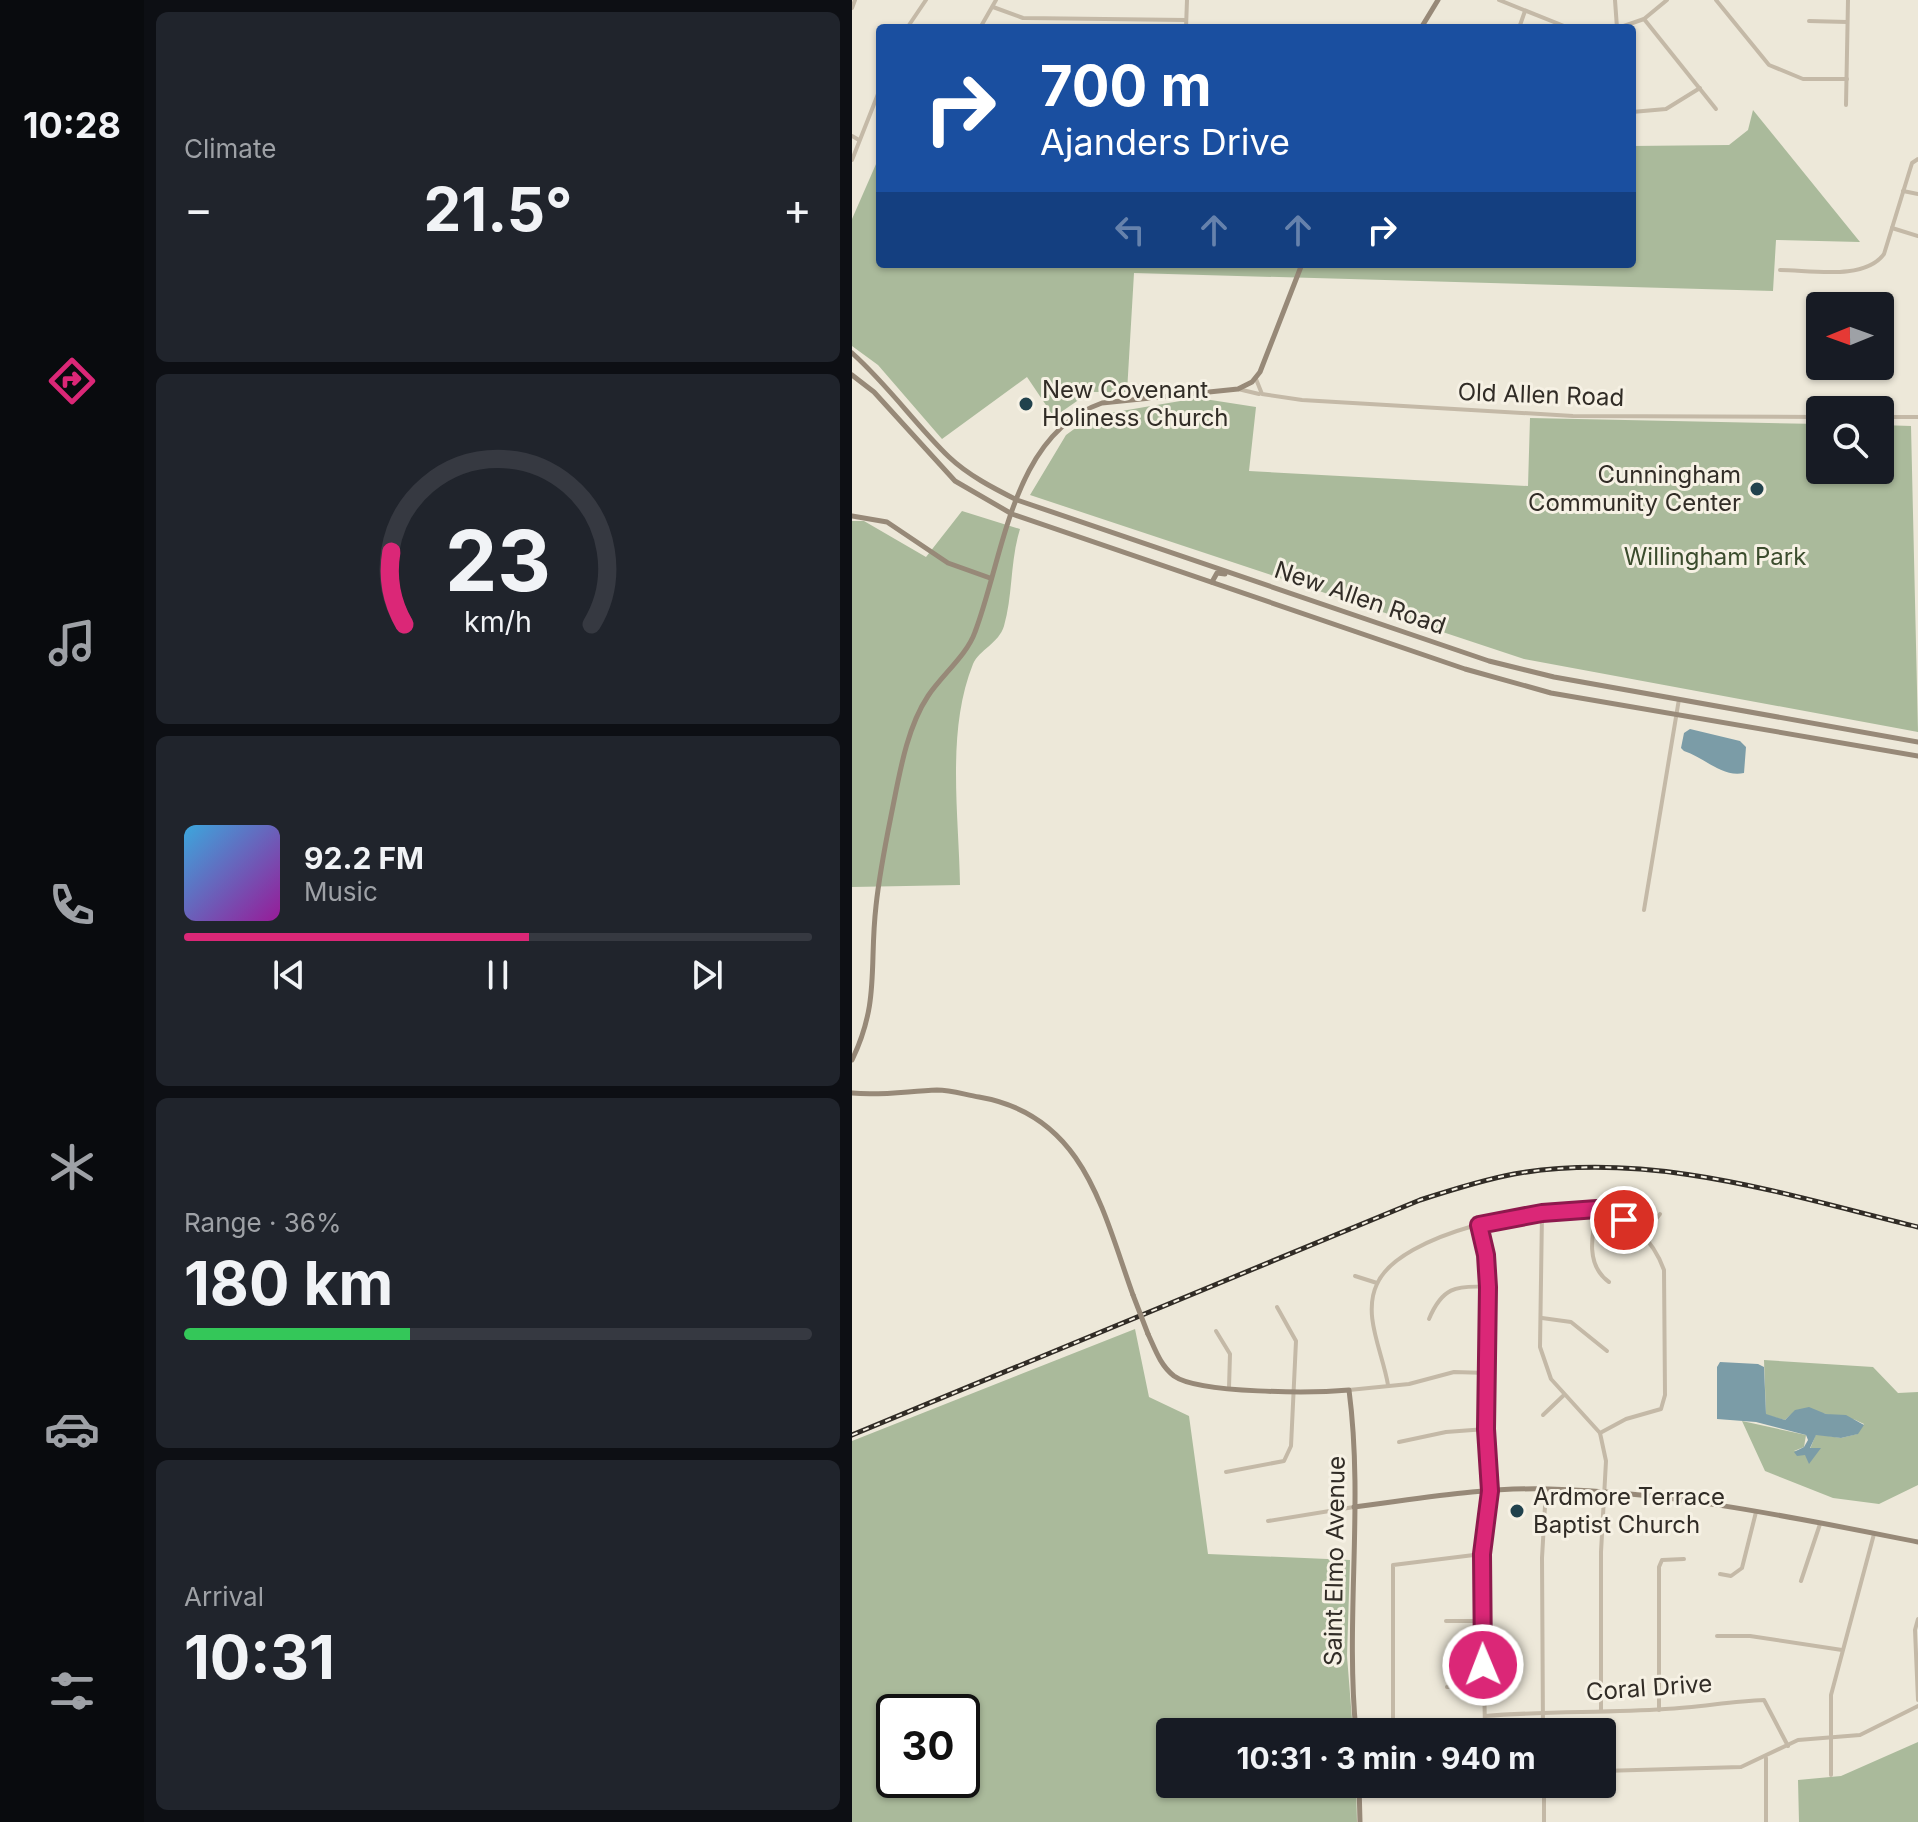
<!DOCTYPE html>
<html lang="en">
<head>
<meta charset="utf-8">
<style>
  :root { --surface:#171b24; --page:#20242c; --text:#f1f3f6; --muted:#9ea1a6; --line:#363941; --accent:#db2777 }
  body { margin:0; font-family:Inter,sans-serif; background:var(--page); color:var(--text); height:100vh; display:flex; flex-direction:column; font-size:30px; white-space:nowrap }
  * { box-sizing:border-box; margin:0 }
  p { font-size:26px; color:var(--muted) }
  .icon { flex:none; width:44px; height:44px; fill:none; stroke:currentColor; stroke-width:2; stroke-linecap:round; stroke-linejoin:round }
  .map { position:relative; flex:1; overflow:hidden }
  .panel { display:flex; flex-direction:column; gap:12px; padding:12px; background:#0d0f14; width:708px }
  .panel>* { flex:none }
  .banner { position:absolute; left:24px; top:24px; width:760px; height:244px; border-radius:8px; box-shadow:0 2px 6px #0004; background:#1a4fa0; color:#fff; overflow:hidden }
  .needle { width:52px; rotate:269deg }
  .fabs { position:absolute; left:954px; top:292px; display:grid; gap:16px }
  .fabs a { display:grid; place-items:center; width:88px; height:88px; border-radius:8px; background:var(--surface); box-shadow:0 2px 6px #0004; font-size:40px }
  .speed { position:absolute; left:24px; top:1694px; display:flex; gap:16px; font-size:40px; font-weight:700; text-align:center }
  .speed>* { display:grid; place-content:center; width:104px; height:104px; border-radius:50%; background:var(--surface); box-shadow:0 2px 6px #0004; line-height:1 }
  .speed .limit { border:4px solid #111; border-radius:12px; background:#fff; color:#111 }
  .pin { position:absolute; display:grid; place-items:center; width:68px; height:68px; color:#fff; margin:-34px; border:4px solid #fff; border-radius:50%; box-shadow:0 2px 8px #0007 }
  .me { position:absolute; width:88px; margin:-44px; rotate:359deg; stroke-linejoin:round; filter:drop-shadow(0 0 6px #0008) }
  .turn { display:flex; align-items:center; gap:28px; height:168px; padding:0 32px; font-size:36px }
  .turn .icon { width:104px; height:104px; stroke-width:2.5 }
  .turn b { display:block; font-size:56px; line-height:68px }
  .lanes { display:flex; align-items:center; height:76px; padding:0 32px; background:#0003; justify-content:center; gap:40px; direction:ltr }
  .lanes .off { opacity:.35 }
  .big { font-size:60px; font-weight:700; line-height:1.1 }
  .panel .card { flex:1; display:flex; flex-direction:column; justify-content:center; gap:12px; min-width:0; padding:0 28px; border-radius:12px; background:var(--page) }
  .panel .dial { align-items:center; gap:0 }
  .dial svg { height:208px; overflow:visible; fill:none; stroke:var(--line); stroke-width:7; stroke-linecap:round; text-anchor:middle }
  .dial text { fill:var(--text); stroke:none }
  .song { display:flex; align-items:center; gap:24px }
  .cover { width:96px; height:96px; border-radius:12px; background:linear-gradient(135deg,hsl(200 70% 55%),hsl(300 70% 35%)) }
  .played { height:8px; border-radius:4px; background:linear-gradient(90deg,var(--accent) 55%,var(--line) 55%) }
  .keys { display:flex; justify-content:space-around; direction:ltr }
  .heat { display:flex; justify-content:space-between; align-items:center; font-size:44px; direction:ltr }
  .charge { height:12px; border-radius:6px; background:linear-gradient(90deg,#34c759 36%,var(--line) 0) }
  .trip { position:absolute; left:304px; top:1718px; width:460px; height:80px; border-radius:8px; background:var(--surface); box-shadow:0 2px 6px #0004; font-weight:700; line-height:80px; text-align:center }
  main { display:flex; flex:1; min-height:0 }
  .tabs { display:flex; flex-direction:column; width:144px; justify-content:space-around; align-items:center; background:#090b0e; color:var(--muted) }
  .tabs .icon { width:56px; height:56px }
  .tabs .selected { color:var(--accent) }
  .tabs b { font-size:36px; color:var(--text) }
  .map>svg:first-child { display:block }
  .green { fill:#aaba9b; fill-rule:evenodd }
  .water { fill:#7b9ca7 }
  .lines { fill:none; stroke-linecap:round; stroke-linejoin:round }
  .street { stroke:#c4b9a7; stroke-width:4 }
  .secondary { stroke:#978978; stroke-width:5 }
  .rail-casing { stroke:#312c26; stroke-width:5 }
  .rail { stroke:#f6f1e4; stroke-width:2; stroke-dasharray:6; stroke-linecap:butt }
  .secondary-bridge { stroke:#978978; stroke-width:5 }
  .route-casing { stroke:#8e194d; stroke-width:20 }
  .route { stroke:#db2777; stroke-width:14 }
  .poi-dot { fill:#21424d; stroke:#f6f1e4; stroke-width:3 }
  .labels { text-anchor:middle; stroke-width:6; stroke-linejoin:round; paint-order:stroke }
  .poi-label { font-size:24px; fill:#312c26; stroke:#f6f1e4; text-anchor:start }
  .street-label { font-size:24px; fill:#312c26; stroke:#f6f1e4 }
  .park-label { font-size:24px; fill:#3b4c2d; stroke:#f6f1e4 }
</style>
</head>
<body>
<main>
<nav class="tabs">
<b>10:28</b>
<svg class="icon selected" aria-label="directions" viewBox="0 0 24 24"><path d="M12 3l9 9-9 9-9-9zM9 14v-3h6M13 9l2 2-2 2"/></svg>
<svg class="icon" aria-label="music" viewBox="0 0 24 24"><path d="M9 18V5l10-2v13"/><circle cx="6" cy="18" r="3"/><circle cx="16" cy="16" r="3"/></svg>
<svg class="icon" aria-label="phone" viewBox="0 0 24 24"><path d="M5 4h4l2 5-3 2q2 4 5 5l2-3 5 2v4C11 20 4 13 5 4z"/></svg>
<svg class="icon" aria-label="climate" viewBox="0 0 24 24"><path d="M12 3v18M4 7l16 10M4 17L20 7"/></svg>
<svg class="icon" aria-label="car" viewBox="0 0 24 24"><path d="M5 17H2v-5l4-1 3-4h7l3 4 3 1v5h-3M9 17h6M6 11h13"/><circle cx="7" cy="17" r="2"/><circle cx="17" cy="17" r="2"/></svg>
<svg class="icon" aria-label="filters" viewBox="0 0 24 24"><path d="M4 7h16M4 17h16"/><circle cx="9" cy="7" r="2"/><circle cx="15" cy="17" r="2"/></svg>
</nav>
<section class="panel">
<div class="card"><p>Climate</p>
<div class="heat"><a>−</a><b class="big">21.5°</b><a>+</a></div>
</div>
<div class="card dial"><svg viewBox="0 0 100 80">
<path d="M14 69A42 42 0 1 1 86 69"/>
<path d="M14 69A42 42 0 0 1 9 41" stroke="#db2777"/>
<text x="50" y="56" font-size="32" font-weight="700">23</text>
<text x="50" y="72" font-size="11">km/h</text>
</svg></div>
<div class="card">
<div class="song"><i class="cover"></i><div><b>92.2 FM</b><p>Music</p></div></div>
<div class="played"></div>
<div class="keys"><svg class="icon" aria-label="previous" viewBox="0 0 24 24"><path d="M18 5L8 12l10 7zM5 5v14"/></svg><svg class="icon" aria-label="pause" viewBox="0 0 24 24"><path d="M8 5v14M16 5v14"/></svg><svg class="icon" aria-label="next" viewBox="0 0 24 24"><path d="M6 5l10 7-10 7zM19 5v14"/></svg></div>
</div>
<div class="card"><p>Range · 36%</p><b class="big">180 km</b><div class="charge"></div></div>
<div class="card"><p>Arrival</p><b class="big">10:31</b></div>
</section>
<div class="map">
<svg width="1066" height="1822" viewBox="0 0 1066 1822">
  <rect width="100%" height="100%" fill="#ede8d9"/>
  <g class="green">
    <path d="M901 110 1008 242 924 240 921 291 282 273 275 392H238L202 417 175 377 90 439 26 365 0 346V219L28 155V264H780V146L877 145 896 130Z"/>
    <path d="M346 398 404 407 397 471 676 486 678 418 968 424V470H1028V425L1059 426 1066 732 672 659 178 495 214 435 240 416Z"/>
    <path d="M110 511 168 529C158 561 161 595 152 626 147 643 127 650 121 664 94 731 107 815 108 885L0 887V521H12L74 557Z"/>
    <path d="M283 1329 297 1397 337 1416 356 1554 498 1560 495 1656 501 1732H318V1784H504L505 1822H0V1441ZM110 1712V1780H42V1712Z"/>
    <path d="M912 1360 1021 1367 1046 1393 1066 1392V1485L1027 1504 981 1498 913 1471 890 1421 954 1435 952 1447 942 1451 968 1448 958 1449 964 1434 989 1438 1005 1434 1012 1424C995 1415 991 1418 974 1414 955 1410 949 1404 933 1420L914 1415Z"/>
    <path d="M1066 1742V1822H947L946 1780 989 1776Z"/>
  </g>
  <g class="water">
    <path d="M838 729 888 741 894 747 892 773C870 778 852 757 832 751L829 748 832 733Z"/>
    <path d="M868 1362 906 1364 912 1367 914 1414 933 1420 943 1410 957 1407 974 1414 994 1415 1012 1425 1006 1434 989 1438 964 1435 958 1448H969L957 1464 953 1455 945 1456 942 1452 952 1447 956 1440 954 1435 904 1422 865 1419V1367Z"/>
  </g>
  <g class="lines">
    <g class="street">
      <path d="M647 0 717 28"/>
      <path d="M763 0 765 28"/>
      <path d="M864 0 917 65 951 79H995"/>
      <path d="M141 7 171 18 334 20"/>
      <path d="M0 8 3 0"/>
      <path d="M792 19 864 109"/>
      <path d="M957 21 995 22"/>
      <path d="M55 28 74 0"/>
      <path d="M128 28 144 0"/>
      <path d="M334 28 335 0"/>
      <path d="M667 28 673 11"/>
      <path d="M766 28 792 19 815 0"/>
      <path d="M994 105 996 0"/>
      <path d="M780 112 814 109 848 88"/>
      <path d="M0 136 7 140"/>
      <path d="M0 160 28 89"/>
      <path d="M1051 191 1066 194"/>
      <path d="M1040 228 1066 236"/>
      <path d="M928 270C958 270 1012 281 1032 254L1060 163 1066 159"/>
      <path d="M404 379 410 394 450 400 721 416 968 417"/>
      <path d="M386 389 407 394"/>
      <path d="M1028 417H1066"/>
      <path d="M792 910 827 699"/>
      <path d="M745 1209C740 1234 733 1265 757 1282"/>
      <path d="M690 1213 688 1347 699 1379 748 1433 754 1461 749 1552V1711"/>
      <path d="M627 1225 634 1255 636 1287 634 1429 638 1491 630 1554 633 1732"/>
      <path d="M791 1235 808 1214"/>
      <path d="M503 1276 525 1283"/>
      <path d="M690 1318 719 1322 755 1351"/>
      <path d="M577 1319C590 1288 603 1285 636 1287"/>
      <path d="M364 1331 378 1354 377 1388"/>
      <path d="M536 1385C531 1353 510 1315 525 1284 548 1232 690 1205 743 1209 775 1211 802 1242 812 1270L813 1395 809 1409 774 1419 748 1433"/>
      <path d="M497 1390 557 1384 602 1372 636 1373"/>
      <path d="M691 1415 712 1395"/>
      <path d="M547 1442 594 1432 634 1429"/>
      <path d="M374 1472 432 1461 439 1446 444 1341 425 1307"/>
      <path d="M416 1521 502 1507"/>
      <path d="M868 1574 879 1576 890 1568 904 1512"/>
      <path d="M949 1581 968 1524"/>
      <path d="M1066 1619 1063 1630 1066 1700"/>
      <path d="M594 1621H630"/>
      <path d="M865 1636H898L990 1650"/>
      <path d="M595 1687H631"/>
      <path d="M807 1710V1567L810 1560 832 1559"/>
      <path d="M633 1716C693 1711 753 1713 813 1709 846 1708 878 1701 912 1700L936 1746"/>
      <path d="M541 1732V1565L630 1554"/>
      <path d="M691 1732 690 1558 694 1489"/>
      <path d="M750 1771 889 1767 946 1740 1008 1735 1066 1706"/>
      <path d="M979 1775V1695L1022 1534"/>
      <path d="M692 1784V1822"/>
      <path d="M914 1822V1758"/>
    </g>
    <g class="secondary">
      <path d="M569 28 586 0"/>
      <path d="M0 353C36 385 63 424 97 457 116 475 141 488 165 500L637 661 702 677 1066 742"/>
      <path d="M0 375 22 392 103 481 160 514 613 669 699 693 1066 756"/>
      <path d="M0 516 35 522 96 563 138 578"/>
      <path d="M360 582 365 573 373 574"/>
      <path d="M0 1060C28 1002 17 966 24 906 27 877 33 846 39 816 47 777 54 729 76 696 90 675 115 655 123 632 152 556 160 434 250 403L386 389 400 382 408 372 450 264"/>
      <path d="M0 1093C29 1096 56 1091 85 1090 99 1090 114 1095 127 1097 232 1115 250 1209 281 1295"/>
      <path d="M296 1334C303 1349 308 1365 322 1376 347 1394 463 1393 497 1390 512 1504 493 1618 504 1732"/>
      <path d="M502 1507C566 1499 632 1487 697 1489 822 1492 944 1518 1066 1542"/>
      <path d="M507 1784 508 1822"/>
    </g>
    <g class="rail-casing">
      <path id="rail" d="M0 1435 568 1200C599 1190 630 1180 662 1174 800 1150 934 1195 1066 1227"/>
    </g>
    <use href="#rail" class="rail"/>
    <path class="secondary-bridge" d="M281 1295 296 1334"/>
  </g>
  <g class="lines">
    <g class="route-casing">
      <path id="route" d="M631 1665 630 1554 638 1491 634 1429 636 1287 634 1255 627 1225 690 1213 745 1209 772 1220"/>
    </g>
    <use href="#route" class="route"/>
  </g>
  <g class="poi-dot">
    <circle cx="174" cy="404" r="8"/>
    <circle cx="905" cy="489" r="8"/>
    <circle cx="665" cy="1511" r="8"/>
  </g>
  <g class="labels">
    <g class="poi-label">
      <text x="190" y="398">New Covenant<tspan x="190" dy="28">Holiness Church</tspan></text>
      <text x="889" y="483" text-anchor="end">Cunningham<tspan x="889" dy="28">Community Center</tspan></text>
      <text x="681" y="1505">Ardmore Terrace<tspan x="681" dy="28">Baptist Church</tspan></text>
    </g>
    <g class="street-label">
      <text transform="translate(689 395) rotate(2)" y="8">Old Allen Road</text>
      <text transform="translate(508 598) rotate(19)" y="8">New Allen Road</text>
      <text transform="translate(483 1561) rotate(-89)" y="8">Saint Elmo Avenue</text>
      <text transform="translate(797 1688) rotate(-4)" y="8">Coral Drive</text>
    </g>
    <g class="park-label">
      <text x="863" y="565">Willingham Park</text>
    </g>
  </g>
</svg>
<div class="fabs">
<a><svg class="needle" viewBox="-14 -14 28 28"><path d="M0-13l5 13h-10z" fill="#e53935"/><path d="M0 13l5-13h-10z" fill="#9ea1a6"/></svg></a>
<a><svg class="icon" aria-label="search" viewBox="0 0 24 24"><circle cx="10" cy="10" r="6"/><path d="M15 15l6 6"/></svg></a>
</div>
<div class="speed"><div class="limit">30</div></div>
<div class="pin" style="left:772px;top:1220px;background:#d93025"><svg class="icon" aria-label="arrive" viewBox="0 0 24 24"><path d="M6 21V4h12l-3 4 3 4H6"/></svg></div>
<svg class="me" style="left:631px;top:1665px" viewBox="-20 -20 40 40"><circle r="17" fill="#db2777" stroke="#fff" stroke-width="3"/><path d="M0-11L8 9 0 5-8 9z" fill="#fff"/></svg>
<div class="trip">10:31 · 3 min · 940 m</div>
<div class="banner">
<div class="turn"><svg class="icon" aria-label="right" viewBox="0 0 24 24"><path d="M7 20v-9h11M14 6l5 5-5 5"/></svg><div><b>700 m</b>Ajanders Drive</div></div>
<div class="lanes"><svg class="icon off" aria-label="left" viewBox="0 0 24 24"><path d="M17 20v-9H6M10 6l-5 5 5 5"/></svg><svg class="icon off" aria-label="ahead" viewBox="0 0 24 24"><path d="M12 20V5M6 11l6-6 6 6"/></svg><svg class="icon off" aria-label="ahead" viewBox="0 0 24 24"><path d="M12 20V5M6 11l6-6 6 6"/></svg><svg class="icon" aria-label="right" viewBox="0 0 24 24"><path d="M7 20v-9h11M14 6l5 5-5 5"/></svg></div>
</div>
</div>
</main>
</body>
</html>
